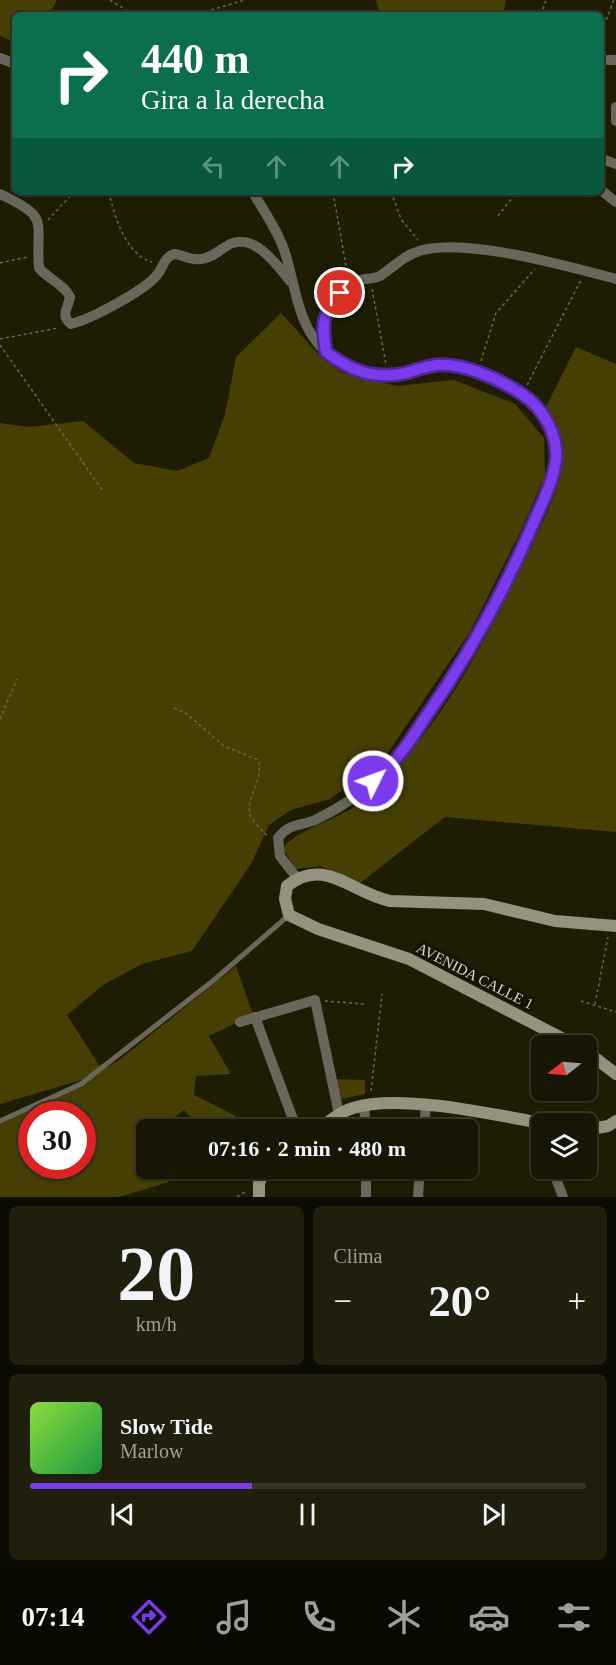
<!DOCTYPE html>
<html lang="es">
<head>
<meta charset="utf-8">
<style>
  :root { --surface:#171503; --page:#201e0d; --text:#f1f3f6; --muted:#9e9f9a; --line:#363425; --accent:#7c3aed }
  body { margin:0; font-family:"Times New Roman",serif; background:var(--page); color:var(--text); height:100vh; display:flex; flex-direction:column; font-size:22px; white-space:nowrap }
  * { box-sizing:border-box; margin:0 }
  p { font-size:20px; color:var(--muted) }
  .icon { flex:none; width:33px; height:33px; fill:none; stroke:currentColor; stroke-width:2; stroke-linecap:round; stroke-linejoin:round }
  .map { position:relative; height:1197px; overflow:hidden }
  .panel { display:flex; flex-direction:column; gap:9px; padding:9px; background:#0d0c02; flex:1 }
  .panel>* { flex:none }
  .top-card { position:absolute; left:12px; top:12px; width:592px; height:183px; border-radius:9px; box-shadow:0 2px 4px #0004,0 0 0 2px var(--line); background:#0b6e4f; color:#fff; overflow:hidden }
  .needle { width:39px; rotate:253deg }
  .controls { position:absolute; left:531px; top:1035px; display:grid; gap:12px }
  .controls a { display:grid; place-items:center; width:66px; height:66px; border-radius:9px; background:var(--surface); box-shadow:0 2px 4px #0004,0 0 0 2px var(--line); font-size:30px }
  .speed { position:absolute; left:18px; top:1101px; display:flex; gap:12px; font-size:30px; font-weight:700; text-align:center }
  .speed>* { display:grid; place-content:center; width:78px; height:78px; border-radius:50%; background:var(--surface); box-shadow:0 2px 4px #0004,0 0 0 2px var(--line); line-height:1 }
  .speed .limit { border:9px solid #d22; background:#fff; color:#111 }
  .pin { position:absolute; display:grid; place-items:center; width:51px; height:51px; color:#fff; margin:-26px; border:3px solid #fff; border-radius:50%; box-shadow:0 2px 6px #0007 }
  .me { position:absolute; width:66px; margin:-33px; rotate:48deg; stroke-linejoin:round; filter:drop-shadow(0 0 4px #0008) }
  .turn { display:flex; align-items:center; gap:21px; height:126px; padding:0 30px; font-size:27px }
  .turn .icon { width:78px; height:78px; stroke-width:2.5 }
  .turn b { display:block; font-size:42px; line-height:51px }
  .lanes { display:flex; align-items:center; height:57px; padding:0 30px; background:#0003; justify-content:center; gap:30px; direction:ltr }
  .lanes .off { opacity:.35 }
  .big { font-size:45px; font-weight:700; line-height:1.1 }
  .panel .widget { flex:1; display:flex; flex-direction:column; justify-content:center; gap:9px; min-width:0; padding:0 21px; border-radius:9px; background:var(--page) }
  .panel .dial { align-items:center; gap:0 }
  .dial b { font-size:78px; line-height:1 }
  .song { display:flex; align-items:center; gap:18px }
  .cover { width:72px; height:72px; border-radius:9px; background:linear-gradient(135deg,hsl(90 70% 55%),hsl(140 70% 35%)) }
  .played { height:6px; border-radius:3px; background:linear-gradient(90deg,var(--accent) 40%,var(--line) 40%) }
  .keys { display:flex; justify-content:space-around; direction:ltr }
  .heat { display:flex; justify-content:space-between; align-items:center; font-size:33px; direction:ltr }
  .panel .tiles { flex:1; display:grid; gap:9px; grid-template-columns:1fr 1fr }
  .widget:last-child { grid-column:span 2 }
  .trip { position:absolute; left:136px; top:1119px; width:342px; height:60px; border-radius:9px; background:var(--surface); box-shadow:0 2px 4px #0004,0 0 0 2px var(--line); font-weight:700; line-height:60px; text-align:center }
  .tab-bar { display:flex; height:96px; justify-content:space-around; align-items:center; background:#090801; color:var(--muted) }
  .tab-bar .icon { width:42px; height:42px }
  .tab-bar .active { color:var(--accent) }
  .tab-bar b { font-size:27px; color:var(--text) }
  .map>svg:first-child { display:block }
  .green { fill:#463f04; fill-rule:evenodd }
  .lines { fill:none; stroke-linecap:round; stroke-linejoin:round }
  .path { stroke:#696753; stroke-width:1.5; stroke-dasharray:3 3; stroke-linecap:butt }
  .lane { stroke:#69675c; stroke-width:5 }
  .street { stroke:#69675c; stroke-width:10 }
  .secondary { stroke:#959380; stroke-width:12 }
  .route-casing { stroke:#51269a; stroke-width:15 }
  .route { stroke:#7c3aed; stroke-width:10 }
  .labels { text-anchor:middle; stroke-width:6; stroke-linejoin:round; paint-order:stroke }
  .street-label { font-size:15px; fill:#d7d6c7; stroke:#161300 }
</style>
</head>
<body>
<div class="map">
<svg width="616" height="1197" viewBox="0 0 616 1197">
  <rect width="100%" height="100%" fill="#1f1c04"/>
  <g class="green">
    <path d="M0 0H57L49 15H15V42L0 36Z"/>
    <path d="M376 0H506L503 15H428L426 12 380 15Z"/>
    <path d="M281 313 320 356 343 373 397 386 454 380 515 404 544 438 545 476 520 533 470 632 383 760 330 799 291 810 269 825 251 864 192 951 142 964 103 985 67 1015 102 1070 119 1060 236 966 253 1015 209 1036 231 1074 196 1076 194 1095 236 1116 223 1129H201L184 1110 158 1129 147 1130V1137L143 1140 147 1147V1168L160 1169 169 1182 119 1197H0V1120L85 1079 0 1104V423L29 427 83 421 134 463 177 471 209 458 225 414 236 357ZM32 1114H82V1166H32Z"/>
    <path d="M576 347 616 364V832L445 817 360 883 320 866 296 869 283 849C294 829 347 817 367 798 437 734 484 644 524 560 537 533 553 505 560 476 566 450 557 429 546 407Z"/>
    <path d="M333 1079 365 1080V1094L337 1100Z"/>
  </g>
  <g class="lines">
    <g class="path">
      <path d="M110 0 134 15"/>
      <path d="M194 15 245 0"/>
      <path d="M541 15 546 0"/>
      <path d="M602 31 614 0"/>
      <path d="M109 192C114 216 126 255 152 262"/>
      <path d="M333 192 347 272"/>
      <path d="M391 192 401 219 418 240"/>
      <path d="M498 216 517 192"/>
      <path d="M48 220 74 192"/>
      <path d="M0 263 28 257"/>
      <path d="M372 289 386 364"/>
      <path d="M0 339 58 328"/>
      <path d="M0 345 103 491"/>
      <path d="M481 361 496 313 535 269"/>
      <path d="M527 385 581 280"/>
      <path d="M174 708 187 714 224 746 258 760C265 781 243 799 251 817 254 823 262 830 267 836"/>
      <path d="M0 719 17 679"/>
      <path d="M325 1001 364 1004"/>
      <path d="M581 1001 616 1012"/>
      <path d="M595 1004 608 937"/>
      <path d="M371 1091 382 994"/>
      <path d="M237 1197 246 1191"/>
    </g>
    <path class="lane" d="M0 1121 81 1084 214 980 288 916"/>
    <g class="street">
      <path d="M0 58 15 64"/>
      <path d="M602 60H616"/>
      <path d="M616 107V121"/>
      <path d="M602 159 616 164"/>
      <path d="M602 191 616 202"/>
      <path d="M253 192C264 212 280 234 286 256 296 289 298 326 325 351 380 402 407 356 460 367 495 374 547 401 554 439 566 505 440 701 399 757 380 782 344 806 315 820 301 826 289 823 278 838L280 856 297 878"/>
      <path d="M0 194C52 218 35 221 39 268 48 279 64 284 70 297 68 308 60 316 71 324 91 319 144 291 157 275 164 267 163 258 174 254 184 255 191 261 201 259 212 258 221 249 230 244 255 233 277 265 290 281"/>
      <path d="M326 352C325 344 322 334 322 325 322 310 340 288 353 282 361 278 372 280 380 276 391 269 401 258 414 253 455 234 571 267 616 279"/>
      <path d="M255 1017 297 1130"/>
      <path d="M240 1022 315 1000 339 1114"/>
      <path d="M364 1105 366 1130"/>
      <path d="M535 1122 542 1140"/>
      <path d="M424 1130 426 1105"/>
      <path d="M552 1168 563 1197"/>
      <path d="M366 1197V1168"/>
      <path d="M418 1197 420 1168"/>
    </g>
    <g class="secondary">
      <path d="M577 1046 409 959 318 929 289 915 285 899 287 886C325 856 351 893 390 901L484 904 555 921 616 926"/>
      <path d="M586 1051 616 1074"/>
      <path d="M318 1130C329 1121 340 1112 353 1108 399 1093 497 1115 546 1124"/>
      <path d="M586 1130 608 1126 616 1121"/>
      <path d="M259 1197V1183L266 1168"/>
    </g>
  </g>
  <g class="lines">
    <g class="route-casing">
      <path id="route" d="M340 293C321 316 322 324 326 352 351 371 374 380 406 373 416 370 427 366 437 365 464 363 499 379 522 394 543 408 558 434 556 460 553 482 542 503 533 524 504 591 469 655 427 715 411 739 397 763 373 781"/>
    </g>
    <use href="#route" class="route"/>
  </g>
  <g class="labels">
    <g class="street-label">
      <text transform="translate(475 976) rotate(27)" y="5">AVENIDA CALLE 1</text>
    </g>
  </g>
</svg>
<div class="controls">
<a><svg class="needle" viewBox="-14 -14 28 28"><path d="M0-13l5 13h-10z" fill="#e53935"/><path d="M0 13l5-13h-10z" fill="#9e9f9a"/></svg></a>
<a><svg class="icon" aria-label="layers" viewBox="0 0 24 24"><path d="M12 4l9 5-9 5-9-5zM3 14l9 5 9-5"/></svg></a>
</div>
<div class="speed"><div class="limit">30</div></div>
<div class="pin" style="left:340px;top:293px;background:#d93025"><svg class="icon" aria-label="arrive" viewBox="0 0 24 24"><path d="M6 21V4h12l-3 4 3 4H6"/></svg></div>
<svg class="me" style="left:373px;top:781px" viewBox="-20 -20 40 40"><circle r="17" fill="#7c3aed" stroke="#fff" stroke-width="3"/><path d="M0-11L8 9 0 5-8 9z" fill="#fff"/></svg>
<div class="trip">07:16 · 2 min · 480 m</div>
<div class="top-card">
<div class="turn"><svg class="icon" aria-label="right" viewBox="0 0 24 24"><path d="M7 20v-9h11M14 6l5 5-5 5"/></svg><div><b>440 m</b>Gira a la derecha</div></div>
<div class="lanes"><svg class="icon off" aria-label="left" viewBox="0 0 24 24"><path d="M17 20v-9H6M10 6l-5 5 5 5"/></svg><svg class="icon off" aria-label="ahead" viewBox="0 0 24 24"><path d="M12 20V5M6 11l6-6 6 6"/></svg><svg class="icon off" aria-label="ahead" viewBox="0 0 24 24"><path d="M12 20V5M6 11l6-6 6 6"/></svg><svg class="icon" aria-label="right" viewBox="0 0 24 24"><path d="M7 20v-9h11M14 6l5 5-5 5"/></svg></div>
</div>
</div>
<section class="panel">
<div class="tiles">
<div class="widget dial"><b>20</b><p>km/h</p></div>
<div class="widget"><p>Clima</p>
<div class="heat"><a>−</a><b class="big">20°</b><a>+</a></div>
</div>
<div class="widget">
<div class="song"><i class="cover"></i><div><b>Slow Tide</b><p>Marlow</p></div></div>
<div class="played"></div>
<div class="keys"><svg class="icon" aria-label="previous" viewBox="0 0 24 24"><path d="M18 5L8 12l10 7zM5 5v14"/></svg><svg class="icon" aria-label="pause" viewBox="0 0 24 24"><path d="M8 5v14M16 5v14"/></svg><svg class="icon" aria-label="next" viewBox="0 0 24 24"><path d="M6 5l10 7-10 7zM19 5v14"/></svg></div>
</div>
</div>
</section>
<nav class="tab-bar">
<b>07:14</b>
<svg class="icon active" aria-label="directions" viewBox="0 0 24 24"><path d="M12 3l9 9-9 9-9-9zM9 14v-3h6M13 9l2 2-2 2"/></svg>
<svg class="icon" aria-label="music" viewBox="0 0 24 24"><path d="M9 18V5l10-2v13"/><circle cx="6" cy="18" r="3"/><circle cx="16" cy="16" r="3"/></svg>
<svg class="icon" aria-label="phone" viewBox="0 0 24 24"><path d="M5 4h4l2 5-3 2q2 4 5 5l2-3 5 2v4C11 20 4 13 5 4z"/></svg>
<svg class="icon" aria-label="climate" viewBox="0 0 24 24"><path d="M12 3v18M4 7l16 10M4 17L20 7"/></svg>
<svg class="icon" aria-label="car" viewBox="0 0 24 24"><path d="M5 17H2v-5l4-1 3-4h7l3 4 3 1v5h-3M9 17h6M6 11h13"/><circle cx="7" cy="17" r="2"/><circle cx="17" cy="17" r="2"/></svg>
<svg class="icon" aria-label="filters" viewBox="0 0 24 24"><path d="M4 7h16M4 17h16"/><circle cx="9" cy="7" r="2"/><circle cx="15" cy="17" r="2"/></svg>
</nav>
</body>
</html>
